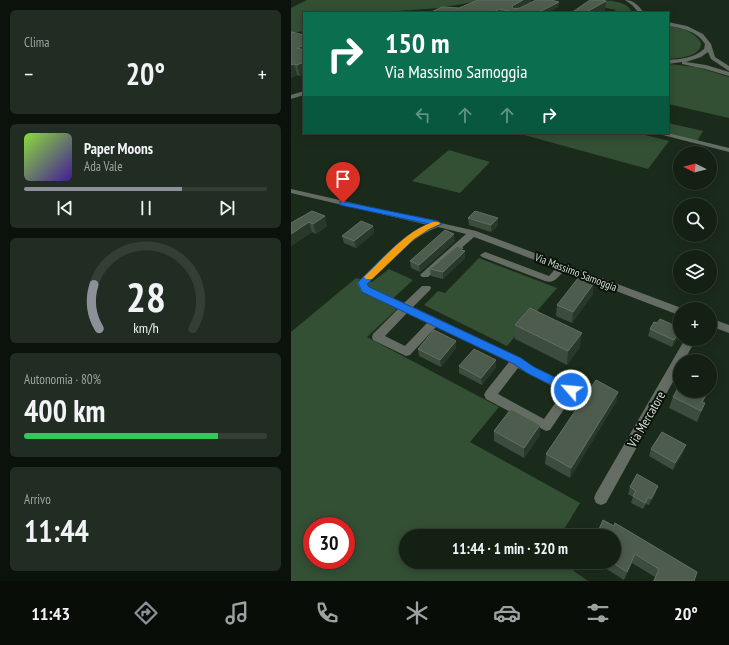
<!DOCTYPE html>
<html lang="it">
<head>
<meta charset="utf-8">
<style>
  :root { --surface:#142014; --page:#212d22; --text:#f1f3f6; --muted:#9da3a0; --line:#333e34; --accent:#8c9099 }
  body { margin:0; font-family:"PT Sans Narrow",sans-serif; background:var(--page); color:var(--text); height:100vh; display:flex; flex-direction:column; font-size:15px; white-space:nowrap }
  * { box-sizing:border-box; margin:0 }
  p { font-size:13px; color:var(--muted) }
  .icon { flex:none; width:22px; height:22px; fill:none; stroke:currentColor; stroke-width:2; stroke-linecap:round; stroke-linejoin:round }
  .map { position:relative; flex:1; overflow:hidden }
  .side { display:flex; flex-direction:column; gap:10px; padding:10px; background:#0b120b; width:291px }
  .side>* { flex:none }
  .hud { position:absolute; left:12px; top:12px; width:366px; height:122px; border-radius:0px; box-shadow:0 2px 10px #0003,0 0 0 1px var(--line); background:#0b6e4f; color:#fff; overflow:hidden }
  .needle { width:26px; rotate:276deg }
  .buttons { position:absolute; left:382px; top:146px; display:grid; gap:8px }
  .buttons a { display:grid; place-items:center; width:44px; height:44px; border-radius:50%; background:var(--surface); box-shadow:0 2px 10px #0003,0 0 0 1px var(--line); font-size:20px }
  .speed { position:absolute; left:12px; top:517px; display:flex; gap:8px; font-size:20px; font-weight:700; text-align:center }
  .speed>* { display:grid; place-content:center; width:52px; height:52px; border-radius:50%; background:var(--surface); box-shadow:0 2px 10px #0003,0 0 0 1px var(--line); line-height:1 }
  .speed .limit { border:6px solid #d22; background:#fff; color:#111 }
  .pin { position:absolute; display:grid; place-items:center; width:34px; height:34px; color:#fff; margin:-41px -17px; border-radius:50% 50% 50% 0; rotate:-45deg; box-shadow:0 0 4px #0007 }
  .pin .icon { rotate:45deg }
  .me { position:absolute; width:44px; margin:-22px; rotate:297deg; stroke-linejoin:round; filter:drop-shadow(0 0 3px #0008) }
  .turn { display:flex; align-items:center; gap:14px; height:84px; padding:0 16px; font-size:18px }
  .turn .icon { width:52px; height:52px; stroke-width:2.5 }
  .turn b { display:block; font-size:28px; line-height:34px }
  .lanes { display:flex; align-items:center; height:38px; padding:0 16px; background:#0003; justify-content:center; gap:20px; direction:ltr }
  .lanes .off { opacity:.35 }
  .big { font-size:30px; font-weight:700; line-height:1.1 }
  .side .widget { flex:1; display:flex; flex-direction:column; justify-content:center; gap:6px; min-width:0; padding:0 14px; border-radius:6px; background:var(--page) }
  .side .dial { align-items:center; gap:0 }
  .dial svg { height:104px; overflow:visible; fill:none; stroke:var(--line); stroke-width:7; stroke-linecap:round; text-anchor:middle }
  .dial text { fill:var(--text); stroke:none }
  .song { display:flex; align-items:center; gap:12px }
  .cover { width:48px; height:48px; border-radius:6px; background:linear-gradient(135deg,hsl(90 70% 55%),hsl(260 70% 35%)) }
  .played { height:4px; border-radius:2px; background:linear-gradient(90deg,var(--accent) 65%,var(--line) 65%) }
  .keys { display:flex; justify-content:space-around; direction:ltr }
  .heat { display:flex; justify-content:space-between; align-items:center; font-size:22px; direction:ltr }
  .charge { height:6px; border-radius:3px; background:linear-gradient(90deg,#34c759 80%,var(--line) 0) }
  .trip { position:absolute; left:108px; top:529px; width:222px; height:40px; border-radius:20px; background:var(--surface); box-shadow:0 2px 10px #0003,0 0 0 1px var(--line); font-weight:700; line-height:40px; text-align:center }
  .tabs { display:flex; height:64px; justify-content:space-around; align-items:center; background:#080d08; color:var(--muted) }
  .tabs .icon { width:28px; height:28px }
  .tabs .current { color:var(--accent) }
  .tabs b { font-size:18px; color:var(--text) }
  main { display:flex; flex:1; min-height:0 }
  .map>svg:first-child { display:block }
  .green { fill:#334f34; fill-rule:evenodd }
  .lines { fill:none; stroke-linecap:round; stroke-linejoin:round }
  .minor { fill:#646c64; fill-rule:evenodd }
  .wall { fill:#3d4d3d }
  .shaded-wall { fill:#293929 }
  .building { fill:#4d5c4d; stroke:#627062 }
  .route { fill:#1a73e8; stroke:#114b97 }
  .slow { fill:#f59e0b }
  .labels { text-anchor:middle; stroke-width:4; stroke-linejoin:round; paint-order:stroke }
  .street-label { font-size:11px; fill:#d3ddd3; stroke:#0a110a }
  .near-street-label { font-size:13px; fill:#d3ddd3; stroke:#0a110a }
</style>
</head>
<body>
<main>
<section class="side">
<div class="widget"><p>Clima</p>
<div class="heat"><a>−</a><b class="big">20°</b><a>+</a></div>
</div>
<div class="widget">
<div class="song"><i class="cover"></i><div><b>Paper Moons</b><p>Ada Vale</p></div></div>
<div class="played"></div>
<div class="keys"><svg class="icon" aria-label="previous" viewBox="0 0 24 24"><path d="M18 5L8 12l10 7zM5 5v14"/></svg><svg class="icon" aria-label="pause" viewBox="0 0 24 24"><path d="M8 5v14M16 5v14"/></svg><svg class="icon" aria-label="next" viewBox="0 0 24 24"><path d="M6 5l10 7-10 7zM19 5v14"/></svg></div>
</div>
<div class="widget dial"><svg viewBox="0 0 100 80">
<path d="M14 69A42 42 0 1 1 86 69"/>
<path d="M14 69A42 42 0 0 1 10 35" stroke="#8c9099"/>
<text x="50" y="56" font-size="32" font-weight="700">28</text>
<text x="50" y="72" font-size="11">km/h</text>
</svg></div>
<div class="widget"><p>Autonomia · 80%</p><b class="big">400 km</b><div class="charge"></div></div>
<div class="widget"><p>Arrivo</p><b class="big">11:44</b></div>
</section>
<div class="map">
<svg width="438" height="581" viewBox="0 0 438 581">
  <rect width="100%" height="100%" fill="#1b2b1b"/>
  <g class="green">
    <path d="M16 0H194L148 8 107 11 102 13H13V31L0 33V8Z"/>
    <path d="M301 0C314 0 338 0 341 13H321L325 10 306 6Z"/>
    <path d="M377 26C389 28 404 31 410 43 410 57 388 58 377 59Z"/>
    <path d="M377 64 405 67 438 77V118L377 104Z"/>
    <path d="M377 123 412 131 406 141 377 133Z"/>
    <path d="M226 133H346L378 141 357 169Z"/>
    <path d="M158 150 199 162 169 193 121 181Z"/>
    <path d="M188 258 266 288 216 346 133 305 147 291 154 293Z"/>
    <path d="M98 269 122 280 96 304 106 309 76 337 208 407 179 442 289 503 269 536H115V562H270L297 581H0V332L65 278 81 282ZM21 526H55V560H21Z"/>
  </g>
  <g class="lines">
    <g class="minor">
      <path d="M334 0C343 0 348 6 353 13H348L341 5Z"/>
      <path d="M377 22 396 26 412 34 420 44 424 57 438 66V71L420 59 417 52 410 57 395 62 415 65 438 72V76L414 69 391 64V62L377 64V60C390 59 403 58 413 49L414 44C406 31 391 28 377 26Z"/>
      <path d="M13 91V95L0 99V95Z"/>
      <path d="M364 133H377L438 148V152Z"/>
      <path d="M0 189 185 231 393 309H389V315L385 314 273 271C267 277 263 284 254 281L191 257 189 255 194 252 197 253 258 276 265 268 183 237 137 277H131L129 275 131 273 175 234 147 227C118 238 98 263 76 284L78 287 113 303 131 286H139L140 288 139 290 122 307 230 358 243 367 284 387 286 390 284 393 259 430 255 431 195 399 193 395 195 391 218 362 145 327 119 355 115 356 82 340 81 337 82 334 107 309 70 291 66 283 113 239 137 225 0 193ZM116 313 136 323 114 346 94 336ZM227 368 272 392 253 419 207 394Z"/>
      <path d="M419 318 438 325V333L419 326Z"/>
      <path d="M394 339H405L393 361H389V369L315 503 310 505 305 503 303 498 305 493Z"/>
    </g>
  </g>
  <g class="wall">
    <path d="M200 0H240V2L227 9 268 2 267 7 257 13H138L168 8Z"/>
    <path d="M0 32 13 35V74L9 76 6 75 0 78Z"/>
    <path d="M21 211 36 226 25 234 21 232 0 246V223Z"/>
    <path d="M177 218 207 225 200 232 178 225Z"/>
    <path d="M82 226 83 233 65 248 53 243 51 236Z"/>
    <path d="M164 241 129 272 120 268 119 261Z"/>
    <path d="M172 248V250L174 251V258L152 279 140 276 139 269Z"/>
    <path d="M302 294 281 323 265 316 266 305Z"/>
    <path d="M366 323 389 328V333L388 336 381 347 357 336 359 329Z"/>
    <path d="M224 325 289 347 276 365 224 339Z"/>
    <path d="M165 341V348L150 367 128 356 127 349Z"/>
    <path d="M168 366 205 367 191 385 168 373Z"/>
    <path d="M327 392 325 402 279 478 254 464 255 454Z"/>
    <path d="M412 394 415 395 412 402 414 403 406 422 378 408 382 397Z"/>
    <path d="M203 431 249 435 233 458 203 441Z"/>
    <path d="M395 445 392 452 382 470 358 456 360 449Z"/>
    <path d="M339 487 365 492 358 505 355 504 352 509 340 503 342 497 337 494Z"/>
    <path d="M312 520 323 526 324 523 406 572 403 581H362L364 577 341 563 333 580 306 563V562H323V536H306L308 529Z"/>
  </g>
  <g class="shaded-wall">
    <path d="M232 0H240V2L221 12V6Z"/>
    <path d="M315 1 314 11 311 13H294Z"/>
    <path d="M268 2 267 7 257 13H246Z"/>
    <path d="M209 9V13H200Z"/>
    <path d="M13 45V57L6 48Z"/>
    <path d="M13 62V74L9 76 6 65Z"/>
    <path d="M3 64 6 75 0 78V65Z"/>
    <path d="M34 216 36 226 25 234 22 224Z"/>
    <path d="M207 218V225L200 232V225Z"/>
    <path d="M18 222 21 232 0 246V234Z"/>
    <path d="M82 226 83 233 65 248 63 241Z"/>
    <path d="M163 234 164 241 129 272 128 265Z"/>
    <path d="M172 248V253L174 251V258L152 279V272Z"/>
    <path d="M303 283 302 294 281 323 282 312Z"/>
    <path d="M389 331 388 336 381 347 383 340Z"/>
    <path d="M291 333 289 347 276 365 277 351Z"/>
    <path d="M165 341V348L150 367 149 360Z"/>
    <path d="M205 360V367L191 385 190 378Z"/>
    <path d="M327 392 325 402 279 478 280 468Z"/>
    <path d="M249 425V435L233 458V448Z"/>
    <path d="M395 445 392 452 382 470 384 463Z"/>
    <path d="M367 486 365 492 358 505 360 499Z"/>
    <path d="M344 554 341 563 333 580 336 572Z"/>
  </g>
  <g class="building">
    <path d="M187 0H232L221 6 222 9 229 8 245 0H260L268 2 246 13H226L209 9 200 13H138L151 7 168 8Z"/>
    <path d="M299 0H310L315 1 294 13H280Z"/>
    <path d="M0 32H1L13 35V45L6 48 13 50V62L6 65 3 64 0 65Z"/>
    <path d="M21 211 34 216 22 224 18 222 0 234V223Z"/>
    <path d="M184 211 207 218 200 225 177 218Z"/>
    <path d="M70 221 82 226 63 241 51 236Z"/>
    <path d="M154 230 163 234 128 265 119 261Z"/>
    <path d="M166 246 172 248 170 250 174 251 152 272 139 269Z"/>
    <path d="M288 277 303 283 282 312 266 305Z"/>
    <path d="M239 308 291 333 277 351 224 325Z"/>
    <path d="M369 319 389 328V331L383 340 359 329 363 322 366 323Z"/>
    <path d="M143 330 165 341 149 360 127 349Z"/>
    <path d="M183 349 205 360 190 378 168 366Z"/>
    <path d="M305 380 327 392 280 468 255 454Z"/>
    <path d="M389 384V391H413L412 394 415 395 411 402 414 403 410 411 382 397Z"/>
    <path d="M220 409 249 425 233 448 203 431Z"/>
    <path d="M371 432 395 445 384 463 360 449Z"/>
    <path d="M346 474 367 486 360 499 357 497 354 503 342 496 345 491 339 487Z"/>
    <path d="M312 520 323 526 324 523 406 572 403 581H363L368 569 344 554 336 572 321 562H323V536H318L319 534 308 529Z"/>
  </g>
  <path class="route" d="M49 201 147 221 151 224 138 229 123 239 76 284 78 287 230 358 243 367 284 387 285 390 284 393 280 395 236 373 223 364 71 292 67 283 68 281C86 264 115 231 138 224L49 205Z"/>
  <path class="slow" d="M142 222H148L149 224 138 229 123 239 81 279H75L73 277 75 275C95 256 115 231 142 222Z"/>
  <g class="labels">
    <g class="street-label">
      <text transform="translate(285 272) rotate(21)" y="4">Via Massimo Samoggia</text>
    </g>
    <g class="near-street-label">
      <text transform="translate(355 419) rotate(-60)" y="5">Via Mercatore</text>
    </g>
  </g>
</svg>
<div class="buttons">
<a><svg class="needle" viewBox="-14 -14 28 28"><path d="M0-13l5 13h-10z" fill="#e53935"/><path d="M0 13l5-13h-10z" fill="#9da3a0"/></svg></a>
<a><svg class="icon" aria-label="search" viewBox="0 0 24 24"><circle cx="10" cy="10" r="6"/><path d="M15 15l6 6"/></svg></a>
<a><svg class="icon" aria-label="layers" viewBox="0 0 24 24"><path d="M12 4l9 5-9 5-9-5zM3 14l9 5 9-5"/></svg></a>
<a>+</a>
<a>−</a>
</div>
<div class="speed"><div class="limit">30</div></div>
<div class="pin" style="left:52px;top:203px;background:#d93025"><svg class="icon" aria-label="arrive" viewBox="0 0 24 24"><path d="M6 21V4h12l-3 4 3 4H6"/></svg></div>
<svg class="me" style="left:280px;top:390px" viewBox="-20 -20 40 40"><circle r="17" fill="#1a73e8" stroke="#fff" stroke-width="3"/><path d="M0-11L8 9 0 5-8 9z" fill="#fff"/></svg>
<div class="trip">11:44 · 1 min · 320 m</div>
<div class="hud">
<div class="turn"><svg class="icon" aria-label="right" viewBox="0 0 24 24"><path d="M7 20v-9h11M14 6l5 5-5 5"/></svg><div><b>150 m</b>Via Massimo Samoggia</div></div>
<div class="lanes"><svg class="icon off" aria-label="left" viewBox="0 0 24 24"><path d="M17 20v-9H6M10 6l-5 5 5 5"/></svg><svg class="icon off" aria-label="ahead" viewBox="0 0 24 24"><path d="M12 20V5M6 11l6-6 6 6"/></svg><svg class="icon off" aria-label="ahead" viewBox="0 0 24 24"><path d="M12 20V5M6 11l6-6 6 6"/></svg><svg class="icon" aria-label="right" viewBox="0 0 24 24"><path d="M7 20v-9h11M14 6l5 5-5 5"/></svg></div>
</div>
</div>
</main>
<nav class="tabs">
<b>11:43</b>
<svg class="icon current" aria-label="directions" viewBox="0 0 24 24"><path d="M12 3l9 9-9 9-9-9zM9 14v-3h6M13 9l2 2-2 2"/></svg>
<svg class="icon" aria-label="music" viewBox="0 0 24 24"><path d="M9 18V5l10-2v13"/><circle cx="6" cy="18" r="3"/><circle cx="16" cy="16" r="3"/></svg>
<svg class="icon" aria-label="phone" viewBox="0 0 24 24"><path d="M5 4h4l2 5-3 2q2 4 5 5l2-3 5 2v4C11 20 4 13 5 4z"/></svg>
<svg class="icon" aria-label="climate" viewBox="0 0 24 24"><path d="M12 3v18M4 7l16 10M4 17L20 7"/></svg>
<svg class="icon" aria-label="car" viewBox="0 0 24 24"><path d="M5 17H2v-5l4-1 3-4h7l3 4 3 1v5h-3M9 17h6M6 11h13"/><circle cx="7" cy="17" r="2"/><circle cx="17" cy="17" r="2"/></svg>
<svg class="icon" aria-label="filters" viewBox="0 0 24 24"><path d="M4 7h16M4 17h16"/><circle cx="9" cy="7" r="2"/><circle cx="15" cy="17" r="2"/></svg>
<b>20°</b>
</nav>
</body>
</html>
